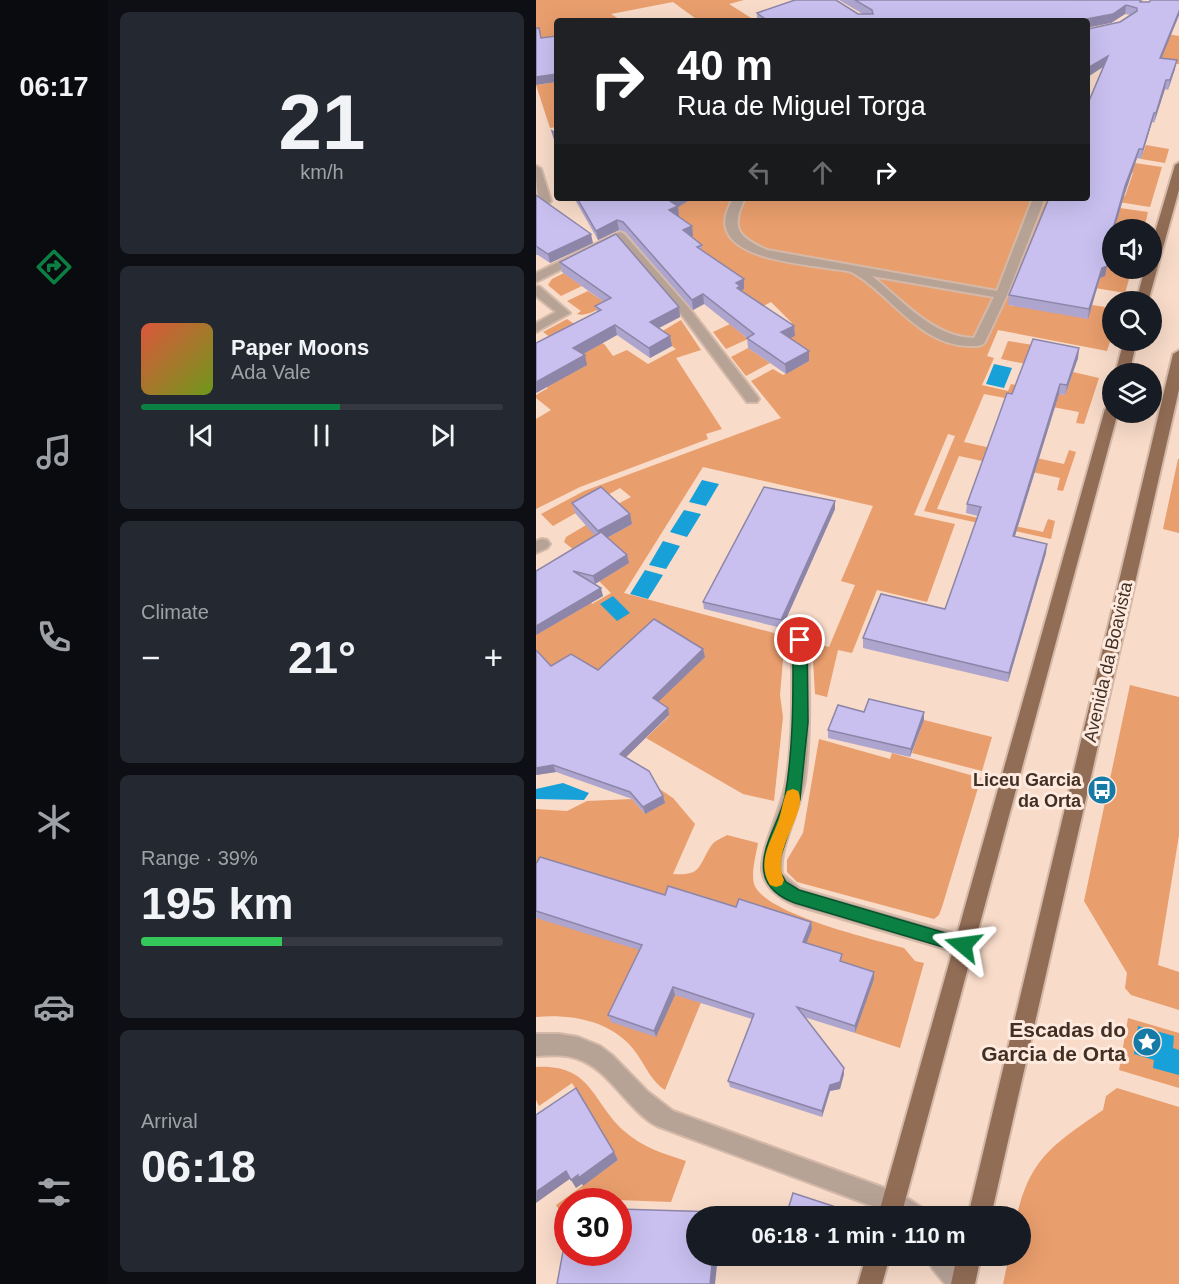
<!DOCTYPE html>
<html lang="en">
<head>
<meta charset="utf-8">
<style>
  :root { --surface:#171b24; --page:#242831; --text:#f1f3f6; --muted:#9ea1a6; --line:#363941; --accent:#0b8043 }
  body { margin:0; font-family:Helvetica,sans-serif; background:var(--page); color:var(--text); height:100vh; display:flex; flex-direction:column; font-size:22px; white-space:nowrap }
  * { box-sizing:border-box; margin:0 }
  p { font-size:20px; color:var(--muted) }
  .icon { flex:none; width:33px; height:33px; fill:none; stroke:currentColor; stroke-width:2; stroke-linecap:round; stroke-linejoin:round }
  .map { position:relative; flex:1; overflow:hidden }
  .details { display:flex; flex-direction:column; gap:12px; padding:12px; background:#0d0f14; width:428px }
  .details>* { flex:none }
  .hud { position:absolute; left:18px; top:18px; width:536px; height:183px; border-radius:6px; box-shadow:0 6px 24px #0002; background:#202124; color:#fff; overflow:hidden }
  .controls { position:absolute; left:566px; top:219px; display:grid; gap:12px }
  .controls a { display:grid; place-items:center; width:60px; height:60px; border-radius:50%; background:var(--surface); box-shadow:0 6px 24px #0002; font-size:30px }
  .speed { position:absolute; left:18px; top:1188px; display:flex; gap:12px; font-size:30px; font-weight:700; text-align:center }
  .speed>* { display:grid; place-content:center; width:78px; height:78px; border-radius:50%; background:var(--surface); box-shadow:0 6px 24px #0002; line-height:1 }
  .speed .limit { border:9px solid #d22; background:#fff; color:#111 }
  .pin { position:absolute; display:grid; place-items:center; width:51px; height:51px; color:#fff; margin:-26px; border:3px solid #fff; border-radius:50%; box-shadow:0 2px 6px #0007 }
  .me { position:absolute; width:66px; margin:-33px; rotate:286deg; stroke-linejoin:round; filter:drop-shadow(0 0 4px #0008) }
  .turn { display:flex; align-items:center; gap:21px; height:126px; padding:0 24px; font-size:27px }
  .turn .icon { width:78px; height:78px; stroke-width:2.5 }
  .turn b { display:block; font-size:42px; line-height:51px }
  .lanes { display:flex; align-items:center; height:57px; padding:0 24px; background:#0003; justify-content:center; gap:30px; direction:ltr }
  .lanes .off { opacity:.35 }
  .big { font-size:45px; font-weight:700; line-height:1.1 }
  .details .widget { flex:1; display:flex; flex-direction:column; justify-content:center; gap:9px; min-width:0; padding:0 21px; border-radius:9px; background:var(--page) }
  .details .dial { align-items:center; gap:0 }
  .dial b { font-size:78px; line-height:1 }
  .song { display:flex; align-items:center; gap:18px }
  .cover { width:72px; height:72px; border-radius:9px; background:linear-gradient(135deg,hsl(10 70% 55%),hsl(80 70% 35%)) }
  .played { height:6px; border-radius:3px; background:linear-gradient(90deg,var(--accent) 55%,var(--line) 55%) }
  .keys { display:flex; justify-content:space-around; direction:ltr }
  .heat { display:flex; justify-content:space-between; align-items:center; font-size:33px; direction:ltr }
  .charge { height:9px; border-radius:4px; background:linear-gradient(90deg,#34c759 39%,var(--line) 0) }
  .trip { position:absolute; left:150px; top:1206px; width:345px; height:60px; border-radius:30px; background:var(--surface); box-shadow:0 6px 24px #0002; font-weight:700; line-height:60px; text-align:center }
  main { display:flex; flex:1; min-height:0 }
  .tab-bar { display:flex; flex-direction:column; width:108px; justify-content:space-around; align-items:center; background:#090b0e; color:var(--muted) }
  .tab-bar .icon { width:42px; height:42px }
  .tab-bar .active { color:var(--accent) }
  .tab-bar b { font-size:27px; color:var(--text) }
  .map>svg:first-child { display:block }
  .green { fill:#e99e6d }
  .water { fill:#18a0d8 }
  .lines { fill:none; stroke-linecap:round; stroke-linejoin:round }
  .minor-casing { stroke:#d4b9a8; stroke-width:4 }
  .tertiary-casing { stroke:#d4b9a8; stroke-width:4 }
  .primary-casing { stroke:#d4b9a8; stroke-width:4 }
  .minor { fill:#b7a296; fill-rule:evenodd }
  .tertiary { fill:#b7a296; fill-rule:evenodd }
  .primary { fill:#926d56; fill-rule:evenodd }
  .wall { fill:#ada5ce }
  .shaded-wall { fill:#8d86a8 }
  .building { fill:#c9c0f0; stroke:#8d86a8; stroke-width:1.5 }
  .route { fill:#0b8043; stroke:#07532c; stroke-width:1.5 }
  .slow { fill:#f59e0b }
  .labels { text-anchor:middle; stroke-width:6; stroke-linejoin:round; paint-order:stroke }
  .street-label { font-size:18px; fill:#433025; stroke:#feeade }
  .poi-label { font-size:18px; font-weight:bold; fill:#433025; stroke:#feeade; text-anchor:end }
  .near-poi-label { font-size:21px; font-weight:bold; fill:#433025; stroke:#feeade; text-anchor:end }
</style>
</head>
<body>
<main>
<nav class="tab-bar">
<b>06:17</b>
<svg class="icon active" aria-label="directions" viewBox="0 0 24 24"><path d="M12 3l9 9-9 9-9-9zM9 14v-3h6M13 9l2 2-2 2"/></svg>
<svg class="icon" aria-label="music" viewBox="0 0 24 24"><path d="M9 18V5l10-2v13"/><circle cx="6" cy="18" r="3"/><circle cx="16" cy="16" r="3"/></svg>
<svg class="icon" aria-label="phone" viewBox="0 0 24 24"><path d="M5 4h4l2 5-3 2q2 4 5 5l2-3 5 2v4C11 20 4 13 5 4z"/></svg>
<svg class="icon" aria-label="climate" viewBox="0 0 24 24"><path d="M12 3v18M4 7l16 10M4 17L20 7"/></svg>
<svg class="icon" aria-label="car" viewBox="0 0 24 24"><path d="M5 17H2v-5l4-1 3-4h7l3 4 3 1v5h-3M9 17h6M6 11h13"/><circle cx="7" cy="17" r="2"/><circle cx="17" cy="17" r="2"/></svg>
<svg class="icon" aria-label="filters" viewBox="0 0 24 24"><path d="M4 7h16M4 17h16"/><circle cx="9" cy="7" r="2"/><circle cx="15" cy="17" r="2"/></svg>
</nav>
<section class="details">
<div class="widget dial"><b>21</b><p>km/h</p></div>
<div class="widget">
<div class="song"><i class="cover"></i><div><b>Paper Moons</b><p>Ada Vale</p></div></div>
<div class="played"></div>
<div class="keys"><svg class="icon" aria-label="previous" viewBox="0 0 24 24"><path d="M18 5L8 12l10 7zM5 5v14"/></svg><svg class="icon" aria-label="pause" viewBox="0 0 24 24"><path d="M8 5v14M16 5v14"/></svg><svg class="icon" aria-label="next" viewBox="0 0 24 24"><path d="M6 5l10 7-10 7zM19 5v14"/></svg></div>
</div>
<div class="widget"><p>Climate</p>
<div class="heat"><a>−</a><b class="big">21°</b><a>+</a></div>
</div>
<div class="widget"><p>Range · 39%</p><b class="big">195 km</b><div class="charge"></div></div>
<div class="widget"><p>Arrival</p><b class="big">06:18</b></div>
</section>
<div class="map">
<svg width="644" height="1284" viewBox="0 0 644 1284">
  <rect width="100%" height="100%" fill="#f8dbc9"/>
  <g class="green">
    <path d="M0 0H208L193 4 220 21H163L137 2 75 14 86 21H21V63L0 66Z"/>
    <path d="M612 31 643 36V64L574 55Z"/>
    <path d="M21 82V127L14 128 0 85Z"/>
    <path d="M610 145 633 149 629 163 605 159Z"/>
    <path d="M551 156 626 167 614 207 551 197V190L589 196 597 173Z"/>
    <path d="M157 198H516L526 253 576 262V268L596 269 589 293 559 288 495 248 472 305 477 306 482 294 551 319 556 305 576 308V336L571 351 462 330 451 356 458 358 446 385 472 391 475 384 529 395 537 372 563 378 548 424 540 423 543 412 448 394 428 442 528 464 533 450 540 452 527 491 521 490 524 478 423 456 401 509 507 532 512 519 519 521 515 539 388 511 419 436 412 434 378 515 419 524 391 602 341 590 316 653 302 650 291 697 279 694 276 643 293 647 319 585 305 581 337 506 167 467 88 593 249 636 244 695 247 717 238 801 207 794 110 738 133 716 68 680 0 684V620L45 592 56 604 75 593 63 581 92 563 43 554 28 542 30 537 50 525 67 540 96 524 78 506 95 497 84 488 17 526 5 514 48 491 245 418 215 381 237 369 247 375 273 361 246 342 249 328 256 323 235 302 220 310 130 222 141 204 143 206Z"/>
    <path d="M584 208 612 212 608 229 576 230Z"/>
    <path d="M28 273 46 286 25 296 12 285 16 279Z"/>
    <path d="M52 291 71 304C62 309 51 317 41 314L45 311 31 301Z"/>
    <path d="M31 319 69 345 77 356 91 350 112 364 140 349 120 335 145 320 165 350 140 358 186 429 170 434 172 439 44 487 0 509V419L15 410 0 398V395L12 388 1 380 22 343 7 332Z"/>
    <path d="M194 324 212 339 190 349 177 332Z"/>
    <path d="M472 341 497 345 490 364 465 359Z"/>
    <path d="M212 348 234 363 210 376 195 357Z"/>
    <path d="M642 459H644L643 533 627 529Z"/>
    <path d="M594 685 643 697V835L622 965 643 972V1010L595 995 589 988 591 973 548 901Z"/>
    <path d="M388 720 456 737 446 771 376 753Z"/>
    <path d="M283 739 354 759 356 753 445 778 406 907 403 915 398 919 261 882 251 872V860L267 833Z"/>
    <path d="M119 786 137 798 159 824 137 874C166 876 162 866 175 846 178 841 186 838 191 835L222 843C220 855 215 872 218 884 228 914 337 939 368 948L379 961 388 963 364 1048 319 1033 337 979 268 949 275 929 204 908 129 1090C116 1082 110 1067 101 1054 78 1021 37 1014 0 1017V809L31 811 51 801 96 799 109 814Z"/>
    <path d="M592 1018 643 1033V1088L583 1070Z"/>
    <path d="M0 1067C56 1064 55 1101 88 1131 106 1147 128 1154 150 1161L135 1202 55 1199 32 1202 31 1205 23 1210 20 1205 82 1160 36 1083 3 1106 0 1100Z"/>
    <path d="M581 1088 643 1107V1284H467L473 1256H484V1216H481C494 1157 520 1143 567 1110L570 1096Z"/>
    <path d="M238 1256H299C289 1271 262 1265 246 1264Z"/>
  </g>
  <g class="water">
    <path d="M458 364 476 368 468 388 450 384Z"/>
    <path d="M166 480 183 484 170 506 153 502Z"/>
    <path d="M148 510 165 514 151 537 134 532Z"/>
    <path d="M127 541 144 546 130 569 113 565Z"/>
    <path d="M109 570 127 575 112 599 94 594Z"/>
    <path d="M77 596 94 613 81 621 64 604Z"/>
    <path d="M27 783 53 793 48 800 0 799V789Z"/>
    <path d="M602 1026 638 1036 637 1048 643 1050V1075L617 1068 618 1060 598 1054Z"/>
  </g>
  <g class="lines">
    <g class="minor-casing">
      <g id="minor">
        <path d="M197 198H209C194 229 202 237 231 250L461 291 497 198H509L471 295 449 342C445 347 439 346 433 346 384 345 357 297 319 274 314 270 303 270 297 269 270 264 198 260 190 228 187 218 193 207 197 198ZM336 276 458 297 438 338C398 338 366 300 336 276Z"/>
        <path d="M84 232 88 234 153 308 221 396 223 399 221 402H211L145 314 82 241 0 282V273Z"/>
        <path d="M0 286 4 287 34 313 0 332V323L20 312 0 296Z"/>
        <path d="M6 539 11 540 14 544 11 548 0 553V541Z"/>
        <path d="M264 634 270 636 272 640C273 686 275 733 269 780 265 809 242 848 246 874L264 889 434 938 437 945 434 952 427 954 259 905C244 899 228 887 226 870 225 846 246 809 250 782 258 735 256 687 256 640L258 636Z"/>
        <path d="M0 1034H23L42 1037 64 1046 76 1055 111 1091 137 1111 365 1194 386 1208 389 1216H358L350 1211 121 1126C92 1111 73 1069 42 1059 29 1054 14 1055 0 1056Z"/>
        <path d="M391 1256H416L434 1275 437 1284H409L396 1268Z"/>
      </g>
    </g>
    <g class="tertiary-casing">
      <path id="tertiary" d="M0 166 5 169 15 201 13 203H5C0 191 0 179 0 166Z"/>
    </g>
    <g class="primary-casing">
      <g id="primary">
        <path d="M644 162V186L612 302H600L609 268H615V246L639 165Z"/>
        <path d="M588 340H601L593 374H579Z"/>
        <path d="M644 350V385L455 1216H432L637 354Z"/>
        <path d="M576 405V412H582L365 1216H342L569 409Z"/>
        <path d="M330 1256H354L346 1284H322Z"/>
        <path d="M421 1256H445L439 1284H415Z"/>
      </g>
    </g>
    <use href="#minor" class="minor"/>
    <use href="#tertiary" class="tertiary"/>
    <use href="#primary" class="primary"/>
  </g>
  <g class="wall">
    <path d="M303 0H607L605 2 625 58 639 69 632 90 629 89 618 123 616 122 605 159 601 158 588 196 578 230H576V235L569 259V276L564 278 552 319 472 305 473 295 567 67 550 78 552 29 584 22 594 15 589 14 575 23 550 21H221V13L327 14Z"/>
    <path d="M0 195 57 243 14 263 2 255H0Z"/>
    <path d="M38 198H157L142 207 143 216H142L156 226 157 236 155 237 166 245V251L208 289 205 291 258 326 259 336 254 338 273 351V361L250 374 212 348 211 338 168 304 157 310 89 232 83 230 62 240Z"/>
    <path d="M24 262 143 307 144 317 123 328 134 336 136 346 114 358 81 335 47 354 51 365 0 393 61 312 59 306 68 302 26 272Z"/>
    <path d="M543 348 542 358 529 395 523 394 479 536 510 553 472 682 327 648V638L409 609 442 516 430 513 431 504 476 394Z"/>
    <path d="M299 501V509L246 628 168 609 167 602Z"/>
    <path d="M36 503 96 524 71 538 91 555 93 563 59 584 57 583 67 596 0 635 59 536 39 513Z"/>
    <path d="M167 649 169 657 122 702 132 708 133 715 90 757 127 796 129 803 109 814 96 799 20 772 0 775 15 666 62 670Z"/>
    <path d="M388 712V720L374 757 292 738V730Z"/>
    <path d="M0 864 129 895 275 922 276 929 270 943 306 962 338 972V979L319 1033 268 1017 308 1068V1074L304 1089 294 1091 286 1117 194 1087 192 1081 216 1019 139 995 120 1037 75 1022 72 1015 103 950 0 918Z"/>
  </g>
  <g class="shaded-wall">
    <path d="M590 5 589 14 575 23 550 28 551 19Z"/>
    <path d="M644 9V13L622 67 624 58Z"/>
    <path d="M572 56 570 65 550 78V69Z"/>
    <path d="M641 60 639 69 632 90 634 80Z"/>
    <path d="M21 74V82L0 85V77Z"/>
    <path d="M630 80 629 89 618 123 620 113Z"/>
    <path d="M618 113 616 122 605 159 607 149Z"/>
    <path d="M603 149 601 158 588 196 578 230H577L589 186Z"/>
    <path d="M139 198H157L142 207 143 216 134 220 133 210 134 201Z"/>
    <path d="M81 220 83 230 62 240 60 231Z"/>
    <path d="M156 226 157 236 148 240 147 230Z"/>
    <path d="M576 232V235L567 267 569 257Z"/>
    <path d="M55 234 57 243 14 263 12 254Z"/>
    <path d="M571 266 569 276 564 278 552 319 553 309 566 268Z"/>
    <path d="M208 279V289L205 291 201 298 200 283Z"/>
    <path d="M167 294 168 304 157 310 156 300Z"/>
    <path d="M143 307 144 317 115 332 114 322Z"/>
    <path d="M79 325 81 335 40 358 37 348Z"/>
    <path d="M258 326 259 336 246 342 245 332Z"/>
    <path d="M134 336 136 346 114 358 113 348Z"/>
    <path d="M543 348 542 358 529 395 531 385Z"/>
    <path d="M273 351V361L250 374 249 364Z"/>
    <path d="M49 355 51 365 0 393V382Z"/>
    <path d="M524 384 523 394 476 545 477 536Z"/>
    <path d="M299 501V509L246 628 245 620Z"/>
    <path d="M94 514 96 524 65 541 62 531Z"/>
    <path d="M511 544 510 553 472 682 473 673Z"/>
    <path d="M91 555 93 563 59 584 57 576Z"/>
    <path d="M65 588 67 596 0 635V626Z"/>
    <path d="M167 649 169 657 118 706 117 698Z"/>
    <path d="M132 708 133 715 86 761 84 754Z"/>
    <path d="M388 712V720L374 757 375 749Z"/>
    <path d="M17 765 20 772 0 775V768Z"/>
    <path d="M127 796 129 803 109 814 107 807Z"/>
    <path d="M275 922 276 929 268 949 267 942Z"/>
    <path d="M338 972V979L319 1033V1026Z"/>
    <path d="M137 987 139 995 120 1037 118 1031Z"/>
    <path d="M308 1068V1074L304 1089 294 1091 286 1117V1111L294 1085Z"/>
    <path d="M78 1152 82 1160 47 1186 46 1184 40 1188 35 1180Z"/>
    <path d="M30 1171 35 1178 0 1203V1192Z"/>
    <path d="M177 1256H182L179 1284H174Z"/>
  </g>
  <g class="building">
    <path d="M259 0H300L322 14H337L336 10 319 0H604V2H613L615 0H644V9L624 58 641 60 634 80H630L620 113H618L607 149H603L589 186 569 257 571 266 566 268 553 309 473 295 513 198H550V108L572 56 550 69V28L552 29 584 22 601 11V8L590 5 577 14 551 19 550 21H232L221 13Z"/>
    <path d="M0 28H3L5 38 21 36V74L0 77Z"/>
    <path d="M16 131 21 134V147Z"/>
    <path d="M0 195 55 234 12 254 0 246Z"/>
    <path d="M41 198H139L134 201 142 206 133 210 156 226 147 230 166 245 161 247 208 279 200 283 204 286 201 288 258 326 245 332 273 351 249 364 211 338 218 334 167 294 156 300 87 222 81 220 60 231Z"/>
    <path d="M80 234 143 307 114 322 134 336 113 348 79 325 37 348 49 355 0 382V343L65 310 59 306 75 298 24 262Z"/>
    <path d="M497 339 543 348 531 385 524 384 477 536 511 544 473 673 327 638 345 594 409 609 445 507 431 504 471 393 476 394Z"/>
    <path d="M65 487 94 514 62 531 36 503Z"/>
    <path d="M228 487 299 501 245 620 167 602Z"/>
    <path d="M65 532 91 555 57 576 37 571 65 588 0 626V571Z"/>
    <path d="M118 619 167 649 117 698 132 708 84 754 113 771 127 796 107 807 94 792 17 765 0 768V650L15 666 35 654 62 670Z"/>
    <path d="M333 699 388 712 375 749 292 730 302 705 328 712Z"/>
    <path d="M4 857 129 895 132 886 200 907 203 899 275 922 267 942 306 954 304 961 338 972 319 1026 261 1007 308 1068 304 1082 294 1085 286 1111 192 1081 218 1014 137 987 118 1031 72 1015 106 945 0 911V864Z"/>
    <path d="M40 1088 78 1152 42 1178V1175L35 1180 30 1171 0 1192V1115Z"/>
    <path d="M257 1193 312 1211 310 1216H250Z"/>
    <path d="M82 1209 182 1212 181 1216H160V1256H177L174 1284H21L31 1230H32V1252H82Z"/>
  </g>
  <path class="route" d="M264 635 271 640 272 722 264 799 244 858V872L250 882 263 890 433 940 436 945 433 951 427 953 259 903C245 898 230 888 228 872 224 847 244 821 249 797 258 745 257 692 257 640Z"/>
  <path class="slow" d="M257 789 262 791C273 813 234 849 248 880L246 885 240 887 234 885C220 862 235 842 243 819 246 810 247 800 251 791Z"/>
  <defs>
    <g id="bus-disc" transform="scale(1.5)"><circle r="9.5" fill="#157aa6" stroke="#feeade"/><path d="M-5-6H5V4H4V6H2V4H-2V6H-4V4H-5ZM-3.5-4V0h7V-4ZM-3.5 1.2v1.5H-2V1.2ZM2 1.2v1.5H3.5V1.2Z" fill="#fff"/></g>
    <g id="sight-disc" transform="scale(1.5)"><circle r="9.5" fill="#157aa6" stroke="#feeade"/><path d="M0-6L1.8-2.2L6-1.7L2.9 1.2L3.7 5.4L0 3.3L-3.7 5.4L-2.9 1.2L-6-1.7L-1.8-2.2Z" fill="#fff"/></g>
  </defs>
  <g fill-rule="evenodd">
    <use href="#bus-disc" x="566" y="790"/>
    <use href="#sight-disc" x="611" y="1042"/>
  </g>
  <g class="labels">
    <g class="street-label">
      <text transform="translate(572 662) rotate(-77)" y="6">Avenida da Boavista</text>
    </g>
    <g class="poi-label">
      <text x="545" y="786">Liceu Garcia<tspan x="545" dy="21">da Orta</tspan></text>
    </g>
    <g class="near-poi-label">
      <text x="590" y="1037">Escadas do<tspan x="590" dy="24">Garcia de Orta</tspan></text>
    </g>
  </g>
</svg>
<div class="controls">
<a><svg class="icon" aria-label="sound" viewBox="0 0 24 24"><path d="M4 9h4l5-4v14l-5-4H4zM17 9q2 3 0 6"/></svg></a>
<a><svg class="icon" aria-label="search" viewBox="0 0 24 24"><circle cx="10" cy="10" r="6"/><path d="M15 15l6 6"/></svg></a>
<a><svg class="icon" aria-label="layers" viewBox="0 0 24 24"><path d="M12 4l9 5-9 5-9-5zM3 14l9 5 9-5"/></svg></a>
</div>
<div class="speed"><div class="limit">30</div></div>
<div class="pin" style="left:264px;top:640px;background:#d93025"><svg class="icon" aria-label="arrive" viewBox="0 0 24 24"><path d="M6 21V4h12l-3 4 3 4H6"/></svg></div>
<svg class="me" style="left:427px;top:945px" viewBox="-20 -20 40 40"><path d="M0-17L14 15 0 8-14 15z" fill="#0b8043" stroke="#fff" stroke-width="4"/></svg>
<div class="trip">06:18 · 1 min · 110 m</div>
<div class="hud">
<div class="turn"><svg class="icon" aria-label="right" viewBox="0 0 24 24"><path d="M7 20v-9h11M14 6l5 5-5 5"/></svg><div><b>40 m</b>Rua de Miguel Torga</div></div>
<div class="lanes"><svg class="icon off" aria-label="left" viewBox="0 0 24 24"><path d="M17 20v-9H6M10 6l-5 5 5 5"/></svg><svg class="icon off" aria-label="ahead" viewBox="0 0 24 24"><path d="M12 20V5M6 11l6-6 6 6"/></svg><svg class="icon" aria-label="right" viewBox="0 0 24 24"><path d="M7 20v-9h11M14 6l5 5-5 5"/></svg></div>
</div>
</div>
</main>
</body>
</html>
